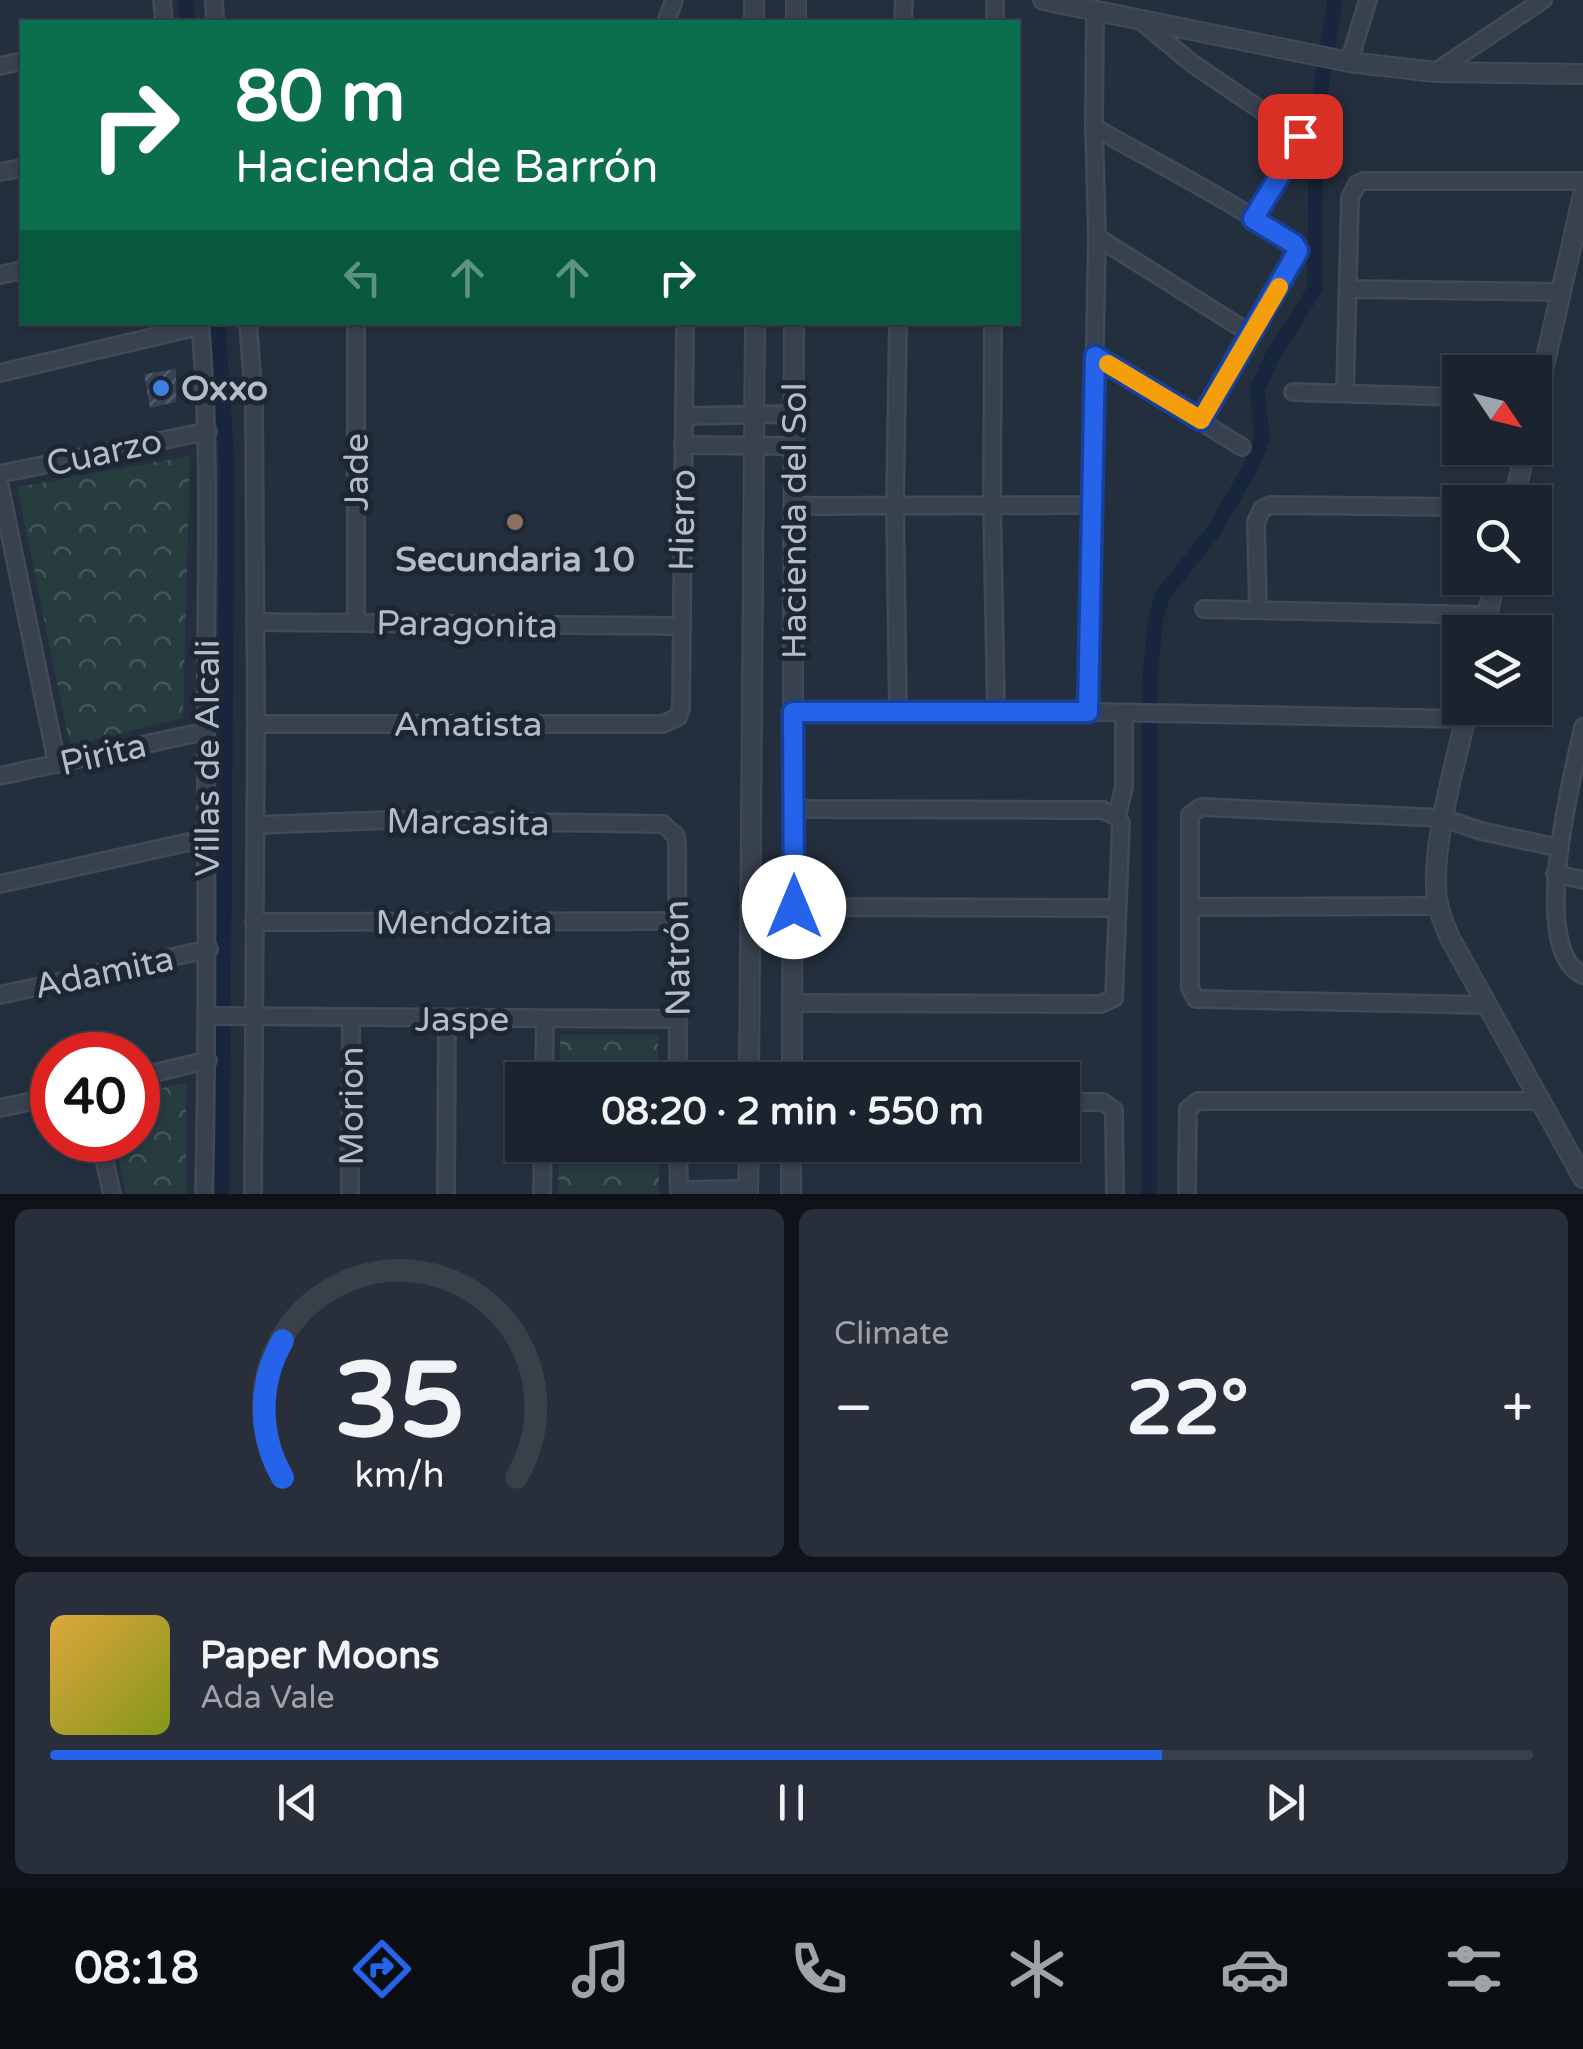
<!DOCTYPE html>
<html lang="en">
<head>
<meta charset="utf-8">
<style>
  :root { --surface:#1b232e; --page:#282f3a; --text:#f1f3f6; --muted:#a0a4aa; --line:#39404a; --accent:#2563eb }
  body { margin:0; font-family:"Varela Round",sans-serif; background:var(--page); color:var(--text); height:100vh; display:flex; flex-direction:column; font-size:38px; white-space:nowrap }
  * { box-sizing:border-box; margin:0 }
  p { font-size:32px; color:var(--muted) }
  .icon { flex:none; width:55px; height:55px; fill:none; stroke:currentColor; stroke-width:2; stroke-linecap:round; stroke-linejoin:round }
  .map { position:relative; height:1194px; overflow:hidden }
  .side { display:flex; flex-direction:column; gap:15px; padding:15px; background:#0f1319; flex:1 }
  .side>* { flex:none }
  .banner { position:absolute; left:20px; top:20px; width:1000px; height:305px; border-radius:0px; box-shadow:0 2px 8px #0004,0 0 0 2px var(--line); background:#0b6e4f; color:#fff; overflow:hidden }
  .needle { width:65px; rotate:125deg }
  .tools { position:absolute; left:1442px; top:355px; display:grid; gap:20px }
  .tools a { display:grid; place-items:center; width:110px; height:110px; border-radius:0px; background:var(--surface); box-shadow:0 2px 8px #0004,0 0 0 2px var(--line); font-size:50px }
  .speed { position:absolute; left:30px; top:1032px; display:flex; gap:20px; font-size:50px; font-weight:700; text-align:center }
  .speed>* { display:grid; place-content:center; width:130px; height:130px; border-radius:50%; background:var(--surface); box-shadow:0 2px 8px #0004,0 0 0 2px var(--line); line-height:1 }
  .speed .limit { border:15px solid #d22; background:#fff; color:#111 }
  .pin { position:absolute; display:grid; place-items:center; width:85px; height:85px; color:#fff; margin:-42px; border-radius:20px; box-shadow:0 5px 15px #0006 }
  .me { position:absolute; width:110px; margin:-55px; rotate:0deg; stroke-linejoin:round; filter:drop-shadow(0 0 8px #0008) }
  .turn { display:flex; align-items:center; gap:35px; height:210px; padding:0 50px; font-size:45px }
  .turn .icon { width:130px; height:130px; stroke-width:2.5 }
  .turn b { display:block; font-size:70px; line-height:85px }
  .lanes { display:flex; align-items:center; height:95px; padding:0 50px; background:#0003; justify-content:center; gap:50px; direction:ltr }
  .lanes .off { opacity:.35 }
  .big { font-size:75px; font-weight:800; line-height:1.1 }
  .side .card { flex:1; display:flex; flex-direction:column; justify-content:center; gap:15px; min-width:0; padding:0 35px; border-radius:15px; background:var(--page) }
  .side .dial { align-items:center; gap:0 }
  .dial svg { height:260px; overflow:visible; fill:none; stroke:var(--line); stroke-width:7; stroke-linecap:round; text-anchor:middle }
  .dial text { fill:var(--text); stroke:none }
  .song { display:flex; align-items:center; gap:30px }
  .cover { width:120px; height:120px; border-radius:15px; background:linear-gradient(135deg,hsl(40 70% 55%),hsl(70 70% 35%)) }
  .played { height:10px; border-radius:5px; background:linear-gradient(90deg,var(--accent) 75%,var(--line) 75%) }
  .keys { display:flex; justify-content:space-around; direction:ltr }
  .heat { display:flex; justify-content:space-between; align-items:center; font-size:55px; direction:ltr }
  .side .tiles { flex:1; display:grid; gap:15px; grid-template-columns:1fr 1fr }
  .card:last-child { grid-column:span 2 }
  .trip { position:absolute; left:505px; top:1062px; width:575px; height:100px; border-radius:0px; background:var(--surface); box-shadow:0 2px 8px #0004,0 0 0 2px var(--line); font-weight:800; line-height:100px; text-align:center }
  .tabs { display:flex; height:160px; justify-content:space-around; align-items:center; background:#0b0e12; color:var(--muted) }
  .tabs .icon { width:70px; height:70px }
  .tabs .active { color:var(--accent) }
  .tabs b { font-size:45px; color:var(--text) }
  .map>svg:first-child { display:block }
  .park { fill:url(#park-crowns) }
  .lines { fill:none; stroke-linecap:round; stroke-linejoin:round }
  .canal { stroke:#17263c; stroke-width:15 }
  .building { fill:url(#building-hatch) }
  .minor-casing { stroke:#414a57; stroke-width:20 }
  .tertiary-casing { stroke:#414a57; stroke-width:22 }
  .minor { stroke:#38414e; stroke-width:15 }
  .tertiary { stroke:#38414e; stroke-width:18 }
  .route-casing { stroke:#184099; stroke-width:25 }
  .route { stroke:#2563eb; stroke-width:18 }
  .slow { stroke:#f59e0b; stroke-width:18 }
  .shop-dot { fill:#3f7fe0; stroke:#1d2633; stroke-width:4 }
  .education-dot { fill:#8d6e63; stroke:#1d2633; stroke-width:4 }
  .labels { text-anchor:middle; stroke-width:10; stroke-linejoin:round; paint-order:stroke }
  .poi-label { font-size:35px; font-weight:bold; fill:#b4bcc9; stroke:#1d2633; text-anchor:start }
  .street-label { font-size:35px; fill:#b4bcc9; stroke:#1d2633 }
</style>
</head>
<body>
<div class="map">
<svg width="1583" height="1194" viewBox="0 0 1583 1194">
  <defs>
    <pattern id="park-crowns" width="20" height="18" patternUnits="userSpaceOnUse" patternTransform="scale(2.5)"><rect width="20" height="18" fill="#263c3f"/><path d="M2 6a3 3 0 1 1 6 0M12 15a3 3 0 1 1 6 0" fill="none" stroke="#435659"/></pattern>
    <pattern id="building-hatch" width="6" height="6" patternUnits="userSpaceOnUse" patternTransform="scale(2.5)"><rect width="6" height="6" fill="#364354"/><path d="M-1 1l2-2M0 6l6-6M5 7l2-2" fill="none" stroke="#515c6b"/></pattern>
  </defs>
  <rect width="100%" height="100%" fill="#242f3e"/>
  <g class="park">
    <path d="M190 456 183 718 70 746 17 487Z"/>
    <rect x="560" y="1035" width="98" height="45"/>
    <path d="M186 1083V1194H126L114 1140H138V1093Z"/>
    <path d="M559 1145H659V1194H558Z"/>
  </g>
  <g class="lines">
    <g class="canal">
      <path d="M185 0 188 22"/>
      <path d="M218 322 227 469 222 1194"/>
      <path d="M1149 1194 1150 678 1155 622 1162 596 1212 533 1251 467 1262 439 1257 389 1273 355 1315 289 1316 121 1335 0"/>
    </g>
  </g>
  <path class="building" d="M176 369V402L150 408 144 374Z"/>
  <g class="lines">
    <g class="minor-casing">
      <g id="minor">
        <path d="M162 0 164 22"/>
        <path d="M214 0 215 22"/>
        <path d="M1141 21 1193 64 1299 136 1298 146 1253 219"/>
        <path d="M666 22 674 0"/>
        <path d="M903 22 904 0"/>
        <path d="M995 22V0"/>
        <path d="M1349 62 1368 0"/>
        <path d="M0 66 22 61"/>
        <path d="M1435 72 1543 0"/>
        <path d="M1094 127C1127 147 1285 229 1298 251L1201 420"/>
        <path d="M0 172 22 168"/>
        <path d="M1097 237 1251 334"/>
        <path d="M0 275 22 270"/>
        <path d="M1349 289 1561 292"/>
        <path d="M200 322C212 459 205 595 206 732 206 886 208 1040 204 1194"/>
        <path d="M248 322 254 401 256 724 253 1194"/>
        <path d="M898 322 895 504 898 712"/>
        <path d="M993 322 992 503 996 710"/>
        <path d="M1095 356 1242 447"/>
        <path d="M0 373 200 326"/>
        <path d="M1293 392 1460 397"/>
        <path d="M1345 393 1350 198 1357 184 1364 181H1583"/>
        <path d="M684 416 794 414"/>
        <path d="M683 445 794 446"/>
        <path d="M0 474 208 431"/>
        <path d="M0 486 57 764"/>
        <path d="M795 506 1092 505"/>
        <path d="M1204 609 1487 615"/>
        <path d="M1258 610 1256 522 1262 509 1271 505 1460 507"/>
        <path d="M255 622 680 626"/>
        <path d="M356 622V322"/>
        <path d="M1088 712 1097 237 1094 127 1095 12"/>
        <path d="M793 713 996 710 1466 719"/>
        <path d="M256 724H663L678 717 681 708 685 322"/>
        <path d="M1583 727C1573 774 1527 950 1583 975"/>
        <path d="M0 776 206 731"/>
        <path d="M795 809 1103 810 1117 817"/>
        <path d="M256 825 388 820 663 824 676 836 677 846 678 1080"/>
        <path d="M1555 874 1583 880"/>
        <path d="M0 884 207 838"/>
        <path d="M794 907 1116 908"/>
        <path d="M1190 907 1438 906"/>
        <path d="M254 922 675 921"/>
        <path d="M0 995 209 949"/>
        <path d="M793 1003 1101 1004 1114 998 1121 823 1117 817 1124 787V713"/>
        <path d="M1486 1005 1196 999 1190 988V815L1201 807 1443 818 1481 831 1560 848"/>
        <path d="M209 1016 677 1019"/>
        <path d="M138 1077 208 1060"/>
        <path d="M544 1080 545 1019"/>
        <path d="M1062 1102H1103L1114 1110 1115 1194"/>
        <path d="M0 1108 52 1097"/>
        <path d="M100 1140 112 1194"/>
        <path d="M678 1145 679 1194"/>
        <path d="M679 1190 748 1189"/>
        <path d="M350 1194 351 1019"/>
        <path d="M446 1194 447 1019"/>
        <path d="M542 1194 543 1145"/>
        <path d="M1187 1194 1188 1109 1198 1101H1540"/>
      </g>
    </g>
    <g class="tertiary-casing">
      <g id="tertiary">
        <path d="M754 0V22"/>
        <path d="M1043 0 1349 62 1435 72 1583 74"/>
        <path d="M796 22V0"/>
        <path d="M1535 406 1583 195"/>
        <path d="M1513 502 1526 448"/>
        <path d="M1483 632 1496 578"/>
        <path d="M1468 708C1457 758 1426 860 1439 908 1441 918 1446 928 1450 938L1583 1178"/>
        <path d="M749 1080 755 322"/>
        <path d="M792 1080 794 322"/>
        <path d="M748 1194 749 1145"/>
        <path d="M791 1194V1145"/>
      </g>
    </g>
    <use href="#minor" class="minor"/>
    <use href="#tertiary" class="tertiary"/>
  </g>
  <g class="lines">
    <g class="route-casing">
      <path id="route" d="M794 907 793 712H1088L1095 356 1201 420 1298 251 1294 244 1253 219 1298 146 1300 136"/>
    </g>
    <use href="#route" class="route"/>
    <path class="slow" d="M1108 364 1201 420 1279 287"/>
  </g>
  <circle class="shop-dot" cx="161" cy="388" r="10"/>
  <circle class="education-dot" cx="515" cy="522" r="10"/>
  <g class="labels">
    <g class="poi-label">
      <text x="181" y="400">Oxxo</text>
      <text x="515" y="571" text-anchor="middle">Secundaria 10</text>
    </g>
    <g class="street-label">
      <text transform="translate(104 452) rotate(-12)" y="12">Cuarzo</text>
      <text transform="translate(356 472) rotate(-90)" y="12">Jade</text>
      <text transform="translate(682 520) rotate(-89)" y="12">Hierro</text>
      <text transform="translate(794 521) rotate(-90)" y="12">Hacienda del Sol</text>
      <text transform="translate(467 624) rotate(1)" y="12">Paragonita</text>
      <text x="468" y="736">Amatista</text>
      <text transform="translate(103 754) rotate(-13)" y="12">Pirita</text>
      <text transform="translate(207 758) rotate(-90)" y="12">Villas de Alcali</text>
      <text transform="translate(468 822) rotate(1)" y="12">Marcasita</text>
      <text x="464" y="934">Mendozita</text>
      <text transform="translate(677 958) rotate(-91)" y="12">Natrón</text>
      <text transform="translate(104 972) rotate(-12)" y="12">Adamita</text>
      <text x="462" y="1031">Jaspe</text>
      <text transform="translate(351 1106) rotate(-90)" y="12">Morion</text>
    </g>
  </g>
</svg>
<div class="tools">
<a><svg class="needle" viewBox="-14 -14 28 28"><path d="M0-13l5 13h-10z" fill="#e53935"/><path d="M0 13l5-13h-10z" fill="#a0a4aa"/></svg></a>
<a><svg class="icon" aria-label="search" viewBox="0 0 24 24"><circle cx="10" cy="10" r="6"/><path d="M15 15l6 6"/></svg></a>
<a><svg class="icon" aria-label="layers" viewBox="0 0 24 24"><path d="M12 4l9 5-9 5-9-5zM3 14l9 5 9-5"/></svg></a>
</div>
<div class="speed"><div class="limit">40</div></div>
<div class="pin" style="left:1300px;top:136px;background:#d93025"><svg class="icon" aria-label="arrive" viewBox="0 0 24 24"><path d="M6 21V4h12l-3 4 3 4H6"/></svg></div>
<svg class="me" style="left:794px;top:907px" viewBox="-20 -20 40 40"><circle r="19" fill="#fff"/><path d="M0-13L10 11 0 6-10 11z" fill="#2563eb"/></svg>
<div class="trip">08:20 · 2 min · 550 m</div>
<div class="banner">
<div class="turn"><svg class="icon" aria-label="right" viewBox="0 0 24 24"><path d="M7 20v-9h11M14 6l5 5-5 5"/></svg><div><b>80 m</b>Hacienda de Barrón</div></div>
<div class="lanes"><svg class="icon off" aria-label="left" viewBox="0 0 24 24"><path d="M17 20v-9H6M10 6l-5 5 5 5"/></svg><svg class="icon off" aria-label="ahead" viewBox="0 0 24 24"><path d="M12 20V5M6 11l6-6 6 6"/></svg><svg class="icon off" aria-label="ahead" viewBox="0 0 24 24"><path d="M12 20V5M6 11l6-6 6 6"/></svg><svg class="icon" aria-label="right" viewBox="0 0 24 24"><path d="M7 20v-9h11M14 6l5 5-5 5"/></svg></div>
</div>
</div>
<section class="side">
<div class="tiles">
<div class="card dial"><svg viewBox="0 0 100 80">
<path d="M14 69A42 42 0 1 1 86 69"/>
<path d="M14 69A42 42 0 0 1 14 27" stroke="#2563eb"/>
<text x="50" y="56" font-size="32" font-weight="700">35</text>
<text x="50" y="72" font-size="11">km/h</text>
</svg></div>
<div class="card"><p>Climate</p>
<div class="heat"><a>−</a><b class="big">22°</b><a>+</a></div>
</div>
<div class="card">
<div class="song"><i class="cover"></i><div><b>Paper Moons</b><p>Ada Vale</p></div></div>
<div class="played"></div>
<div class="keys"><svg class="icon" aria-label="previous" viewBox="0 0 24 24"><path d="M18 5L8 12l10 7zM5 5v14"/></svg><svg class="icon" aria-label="pause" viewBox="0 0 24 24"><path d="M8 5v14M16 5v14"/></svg><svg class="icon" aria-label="next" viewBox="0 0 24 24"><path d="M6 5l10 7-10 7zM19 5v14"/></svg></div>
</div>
</div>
</section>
<nav class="tabs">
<b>08:18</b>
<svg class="icon active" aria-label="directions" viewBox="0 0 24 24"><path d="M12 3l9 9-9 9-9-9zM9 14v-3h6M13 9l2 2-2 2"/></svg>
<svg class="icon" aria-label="music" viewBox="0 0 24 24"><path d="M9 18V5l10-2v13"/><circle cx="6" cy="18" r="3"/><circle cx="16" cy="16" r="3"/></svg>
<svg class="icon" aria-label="phone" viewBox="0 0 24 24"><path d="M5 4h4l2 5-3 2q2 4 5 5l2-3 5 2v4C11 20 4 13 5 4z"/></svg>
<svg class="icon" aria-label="climate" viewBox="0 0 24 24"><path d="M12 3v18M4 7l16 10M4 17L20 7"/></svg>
<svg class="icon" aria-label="car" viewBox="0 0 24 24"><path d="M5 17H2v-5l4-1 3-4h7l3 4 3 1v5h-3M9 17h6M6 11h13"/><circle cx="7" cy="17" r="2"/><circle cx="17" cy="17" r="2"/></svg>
<svg class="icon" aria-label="filters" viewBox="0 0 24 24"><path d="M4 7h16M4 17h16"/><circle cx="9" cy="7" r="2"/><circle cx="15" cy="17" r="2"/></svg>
</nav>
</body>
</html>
